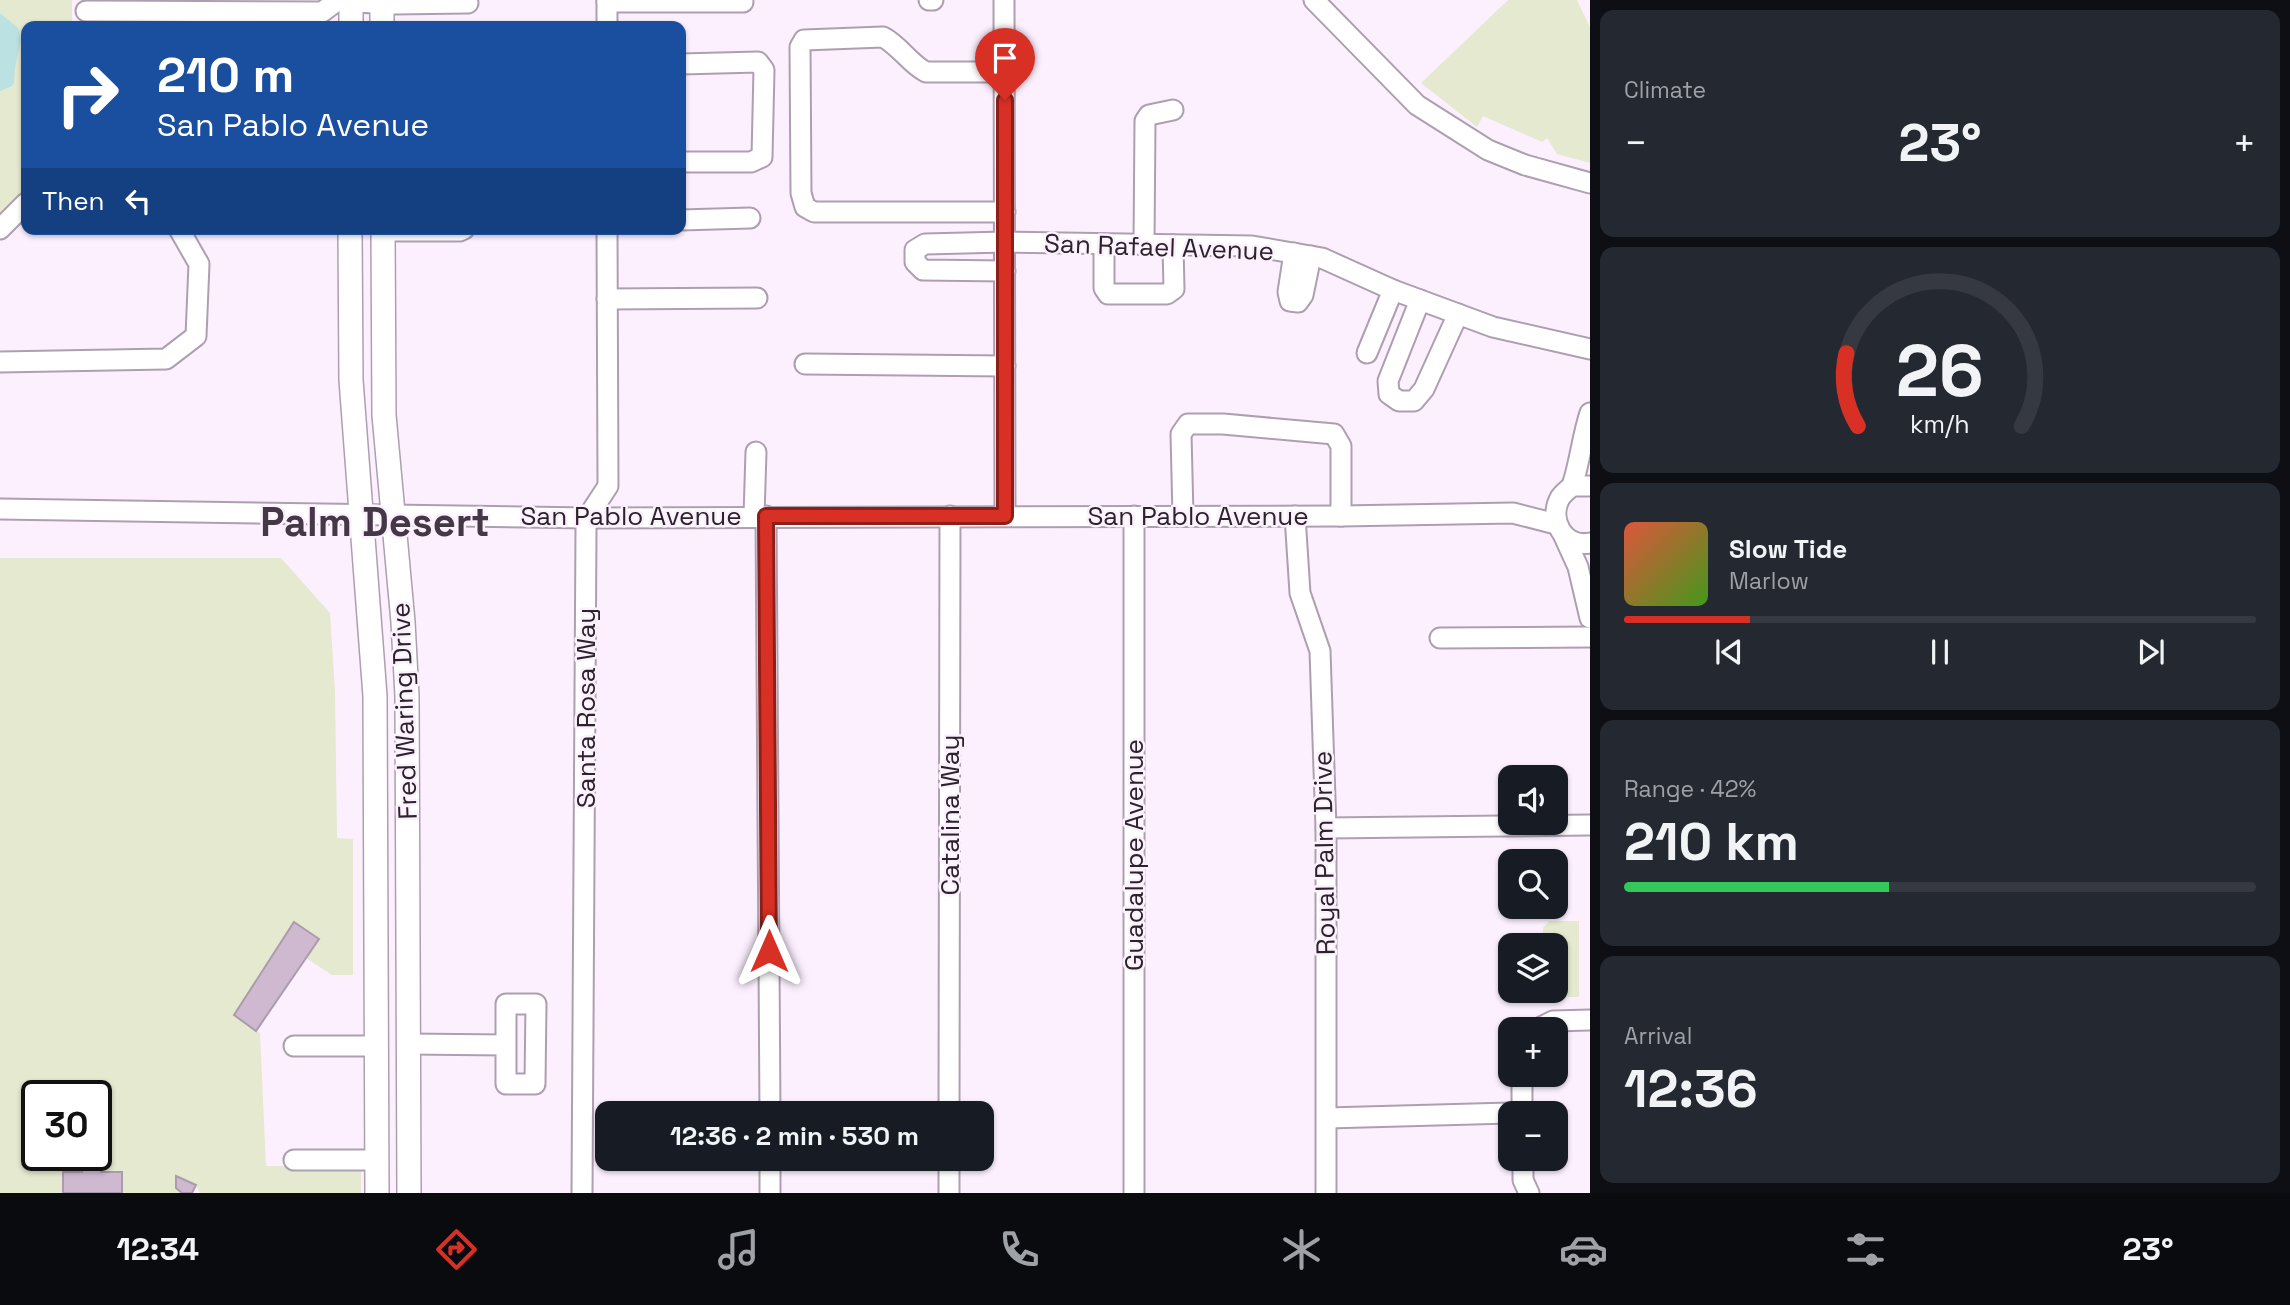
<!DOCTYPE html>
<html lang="en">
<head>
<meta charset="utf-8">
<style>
  :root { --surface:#171b24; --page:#242831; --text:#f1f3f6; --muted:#9ea1a6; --line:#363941; --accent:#d93025 }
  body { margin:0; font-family:"Space Grotesk",sans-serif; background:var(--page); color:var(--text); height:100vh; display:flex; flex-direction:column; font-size:26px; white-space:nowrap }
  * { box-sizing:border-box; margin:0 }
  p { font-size:23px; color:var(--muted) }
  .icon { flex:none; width:38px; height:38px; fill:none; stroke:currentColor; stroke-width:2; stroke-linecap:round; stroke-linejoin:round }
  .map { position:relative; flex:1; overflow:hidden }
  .details { display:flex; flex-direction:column; gap:10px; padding:10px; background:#0d0f14; width:700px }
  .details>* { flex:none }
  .banner { position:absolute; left:21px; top:21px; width:665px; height:214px; border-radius:14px; box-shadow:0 2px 5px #0004; background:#1a4fa0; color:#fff; overflow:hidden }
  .tools { position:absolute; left:1498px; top:765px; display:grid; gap:14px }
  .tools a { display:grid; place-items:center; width:70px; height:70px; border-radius:14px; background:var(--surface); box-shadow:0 2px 5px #0004; font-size:35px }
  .speed { position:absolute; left:21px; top:1080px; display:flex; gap:14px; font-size:35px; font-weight:700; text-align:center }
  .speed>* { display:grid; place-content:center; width:91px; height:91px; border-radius:50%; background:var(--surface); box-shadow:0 2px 5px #0004; line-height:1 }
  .speed .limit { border:4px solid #111; border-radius:10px; background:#fff; color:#111 }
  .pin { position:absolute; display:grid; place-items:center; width:60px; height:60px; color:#fff; margin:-72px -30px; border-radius:50% 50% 50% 0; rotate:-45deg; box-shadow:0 0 7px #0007 }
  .pin .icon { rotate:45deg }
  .me { position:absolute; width:77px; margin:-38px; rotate:0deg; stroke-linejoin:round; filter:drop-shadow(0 0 5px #0008) }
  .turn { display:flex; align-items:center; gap:24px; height:147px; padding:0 21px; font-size:32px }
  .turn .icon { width:91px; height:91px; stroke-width:2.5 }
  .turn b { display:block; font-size:49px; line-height:60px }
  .then { display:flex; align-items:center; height:66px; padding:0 21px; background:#0003; gap:14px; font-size:26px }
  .big { font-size:52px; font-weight:800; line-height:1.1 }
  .details .widget { flex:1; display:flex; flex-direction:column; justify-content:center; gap:10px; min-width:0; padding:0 24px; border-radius:14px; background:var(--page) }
  .details .dial { align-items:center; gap:0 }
  .dial svg { height:182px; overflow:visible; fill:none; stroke:var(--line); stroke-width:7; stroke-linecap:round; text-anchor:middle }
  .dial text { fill:var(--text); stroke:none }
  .song { display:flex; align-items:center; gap:21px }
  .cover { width:84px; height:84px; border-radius:10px; background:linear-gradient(135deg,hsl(10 70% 55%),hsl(100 70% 35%)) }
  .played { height:7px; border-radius:4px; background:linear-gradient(90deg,var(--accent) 20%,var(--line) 20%) }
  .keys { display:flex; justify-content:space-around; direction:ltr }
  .heat { display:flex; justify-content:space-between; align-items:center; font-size:38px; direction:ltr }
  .charge { height:10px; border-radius:5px; background:linear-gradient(90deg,#34c759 42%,var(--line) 0) }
  .trip { position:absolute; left:595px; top:1101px; width:399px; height:70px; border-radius:14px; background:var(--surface); box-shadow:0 2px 5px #0004; font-weight:800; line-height:70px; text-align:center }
  .menu { display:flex; height:112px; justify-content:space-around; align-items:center; background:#090b0e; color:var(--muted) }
  .menu .icon { width:49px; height:49px }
  .menu .active { color:var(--accent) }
  .menu b { font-size:32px; color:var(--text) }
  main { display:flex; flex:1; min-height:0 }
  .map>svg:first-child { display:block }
  .green { fill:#e4e9d0; fill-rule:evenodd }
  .water { fill:#bbe1e2 }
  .building { fill:#ceb9d1; stroke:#aa9cac; stroke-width:2 }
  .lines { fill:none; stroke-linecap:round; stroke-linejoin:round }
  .minor-casing { stroke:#ae9fb0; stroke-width:23 }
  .major-casing { stroke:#ae9fb0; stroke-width:26 }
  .minor { stroke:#fff; stroke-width:19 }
  .major { stroke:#fff; stroke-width:23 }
  .route-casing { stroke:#8d1f18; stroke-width:18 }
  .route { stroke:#d93025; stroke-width:12 }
  .labels { text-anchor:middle; stroke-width:5; stroke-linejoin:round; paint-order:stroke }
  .street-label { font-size:26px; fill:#2a242a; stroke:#fcf0fe }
  .town-label { font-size:40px; font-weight:bold; fill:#453846; stroke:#fcf0fe }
</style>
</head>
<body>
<main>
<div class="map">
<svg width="1590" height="1193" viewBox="0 0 1590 1193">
  <rect width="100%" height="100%" fill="#fcf0fe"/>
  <g class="green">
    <path d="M0 0H72V26H26V192L0 218Z"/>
    <path d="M1508 0H1577L1590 27V163L1557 154 1547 138 1542 142 1483 116 1477 127 1421 83Z"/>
    <path d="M0 558H281L330 613 335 691 337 838 353 839V975H332L306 958 319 939 294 922 234 1015 260 1033 266 1166H361V1193H200L196 1185 178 1177 176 1187 181 1193H122V1172H101V1166L82 1172H63V1193H0ZM37 1096H96V1155H37Z"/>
    <path d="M1549 921H1579V997H1549L1543 992V991L1556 990V945H1543V928Z"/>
  </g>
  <path class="water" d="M0 13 18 28 21 40 15 68 14 83 12 86 0 91Z"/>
  <g class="building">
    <path d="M294 922 319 939 256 1031 234 1015Z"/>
    <path d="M82 1165H101V1172H122V1193H63V1172H82Z"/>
    <path d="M176 1176 196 1185 192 1193H182L176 1188Z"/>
  </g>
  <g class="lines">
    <g class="minor-casing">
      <g id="minor">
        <path d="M929 0H933"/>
        <path d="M1004 0 1005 516"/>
        <path d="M1314 0 1417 105 1488 150 1525 165 1590 183"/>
        <path d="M336 1 394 4 468 3"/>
        <path d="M607 2H743"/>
        <path d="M86 11 322 12 337 1"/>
        <path d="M607 26V0"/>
        <path d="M681 64 758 62 764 70 762 157 751 162H681"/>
        <path d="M1005 72H926C910 64 900 46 883 37L804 40 800 47 801 193 805 207 814 212H1005"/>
        <path d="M681 220 750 218"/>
        <path d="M0 229 26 203"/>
        <path d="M383 231H460L464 229"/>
        <path d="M1104 244V288L1108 294H1167L1174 289 1173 245"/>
        <path d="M1144 244 1145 121 1149 115 1173 110"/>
        <path d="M1294 253 1288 292 1290 301 1298 302 1303 295 1311 256"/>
        <path d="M1005 271 923 270 915 262V250L925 244 1005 242 1252 246 1322 258 1393 290 1493 327 1590 349"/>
        <path d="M607 299 757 298"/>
        <path d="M1420 300 1388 381 1389 394 1399 401H1414L1424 389 1458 314"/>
        <path d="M1367 353 1393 290"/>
        <path d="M0 362 166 359 196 336 199 264 179 229"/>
        <path d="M805 364 1005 366"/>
        <path d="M1572 486C1580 462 1582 437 1590 413"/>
        <path d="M1590 486H1572C1568 490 1563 493 1560 498 1548 520 1564 548 1590 543"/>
        <path d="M0 509 587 518 1341 516 1513 513 1556 524"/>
        <path d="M754 516 756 452"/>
        <path d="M766 516 770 1113"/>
        <path d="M1134 516V1193"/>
        <path d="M1183 516 1181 434 1188 424H1223L1334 434 1341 446V516"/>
        <path d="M1295 516 1300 593 1320 651 1326 828V1193"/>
        <path d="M1563 534 1578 567 1590 618"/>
        <path d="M1440 638 1590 637"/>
        <path d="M1326 828 1590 825"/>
        <path d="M1537 1029 1553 1021 1590 1020"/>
        <path d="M408 1044 506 1045V1084H535L536 1004H506V1045"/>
        <path d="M294 1046H376"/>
        <path d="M1522 1074V1113"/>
        <path d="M949 1113 950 516"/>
        <path d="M1327 1118 1510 1113"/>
        <path d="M770 1158V1193"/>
        <path d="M1523 1158V1180L1529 1193"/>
        <path d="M294 1160H377"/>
        <path d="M582 1193 586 528 587 518 608 486 607 229"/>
        <path d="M949 1193V1158"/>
      </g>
    </g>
    <g class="major-casing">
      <g id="major">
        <path d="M382 0V26"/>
        <path d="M351 26V0"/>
        <path d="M350 229 351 380 375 696 377 1193"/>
        <path d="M383 229 384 415 403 622 407 696 409 1193"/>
      </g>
    </g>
    <use href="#minor" class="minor"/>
    <use href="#major" class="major"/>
  </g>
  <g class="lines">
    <g class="route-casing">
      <path id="route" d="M769 951 766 516H1005V100"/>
    </g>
    <use href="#route" class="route"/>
  </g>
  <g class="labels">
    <g class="street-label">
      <text transform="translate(1159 247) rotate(2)" y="9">San Rafael Avenue</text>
      <text x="631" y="525">San Pablo Avenue</text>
      <text x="1198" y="525">San Pablo Avenue</text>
      <text transform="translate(586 708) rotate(-90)" y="9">Santa Rosa Way</text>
      <text transform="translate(404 711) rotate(-92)" y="9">Fred Waring Drive</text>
      <text transform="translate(950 815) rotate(-90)" y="9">Catalina Way</text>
      <text transform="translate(1324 853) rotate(-91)" y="9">Royal Palm Drive</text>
      <text transform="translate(1134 855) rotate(-90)" y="9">Guadalupe Avenue</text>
    </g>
    <g class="town-label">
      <text x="375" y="536">Palm Desert</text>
    </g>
  </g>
</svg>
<div class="tools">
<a><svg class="icon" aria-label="sound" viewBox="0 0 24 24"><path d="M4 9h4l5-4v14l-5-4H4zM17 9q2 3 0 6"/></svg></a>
<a><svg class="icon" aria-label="search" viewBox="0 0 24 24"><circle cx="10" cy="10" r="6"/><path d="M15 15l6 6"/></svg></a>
<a><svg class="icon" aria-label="layers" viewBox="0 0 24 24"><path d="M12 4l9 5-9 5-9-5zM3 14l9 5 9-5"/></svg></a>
<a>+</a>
<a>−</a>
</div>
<div class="speed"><div class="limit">30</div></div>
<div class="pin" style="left:1005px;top:100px;background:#d93025"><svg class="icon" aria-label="arrive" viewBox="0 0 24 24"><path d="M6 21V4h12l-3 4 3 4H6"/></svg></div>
<svg class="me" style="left:769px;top:951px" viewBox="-20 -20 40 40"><path d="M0-17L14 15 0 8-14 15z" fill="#d93025" stroke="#fff" stroke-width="4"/></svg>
<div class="trip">12:36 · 2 min · 530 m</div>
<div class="banner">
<div class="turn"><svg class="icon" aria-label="right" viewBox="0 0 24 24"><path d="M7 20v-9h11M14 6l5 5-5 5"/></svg><div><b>210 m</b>San Pablo Avenue</div></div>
<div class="then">Then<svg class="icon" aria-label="left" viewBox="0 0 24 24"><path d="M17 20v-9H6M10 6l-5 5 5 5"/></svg></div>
</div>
</div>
<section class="details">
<div class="widget"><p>Climate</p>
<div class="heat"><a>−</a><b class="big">23°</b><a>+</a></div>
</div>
<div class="widget dial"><svg viewBox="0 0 100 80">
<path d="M14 69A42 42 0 1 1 86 69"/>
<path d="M14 69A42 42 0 0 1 9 37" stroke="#d93025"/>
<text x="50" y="56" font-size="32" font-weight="700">26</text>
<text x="50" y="72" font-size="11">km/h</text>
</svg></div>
<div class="widget">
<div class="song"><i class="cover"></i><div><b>Slow Tide</b><p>Marlow</p></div></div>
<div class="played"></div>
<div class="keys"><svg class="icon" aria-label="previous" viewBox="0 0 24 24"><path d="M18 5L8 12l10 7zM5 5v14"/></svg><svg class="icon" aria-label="pause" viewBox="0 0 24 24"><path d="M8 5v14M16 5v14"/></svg><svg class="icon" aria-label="next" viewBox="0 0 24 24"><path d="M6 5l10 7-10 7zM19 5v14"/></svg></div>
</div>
<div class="widget"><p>Range · 42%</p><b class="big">210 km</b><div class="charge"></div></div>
<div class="widget"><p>Arrival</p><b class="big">12:36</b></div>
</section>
</main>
<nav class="menu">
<b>12:34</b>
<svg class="icon active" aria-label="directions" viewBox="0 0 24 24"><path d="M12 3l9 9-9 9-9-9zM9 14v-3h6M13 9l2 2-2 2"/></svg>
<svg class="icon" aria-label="music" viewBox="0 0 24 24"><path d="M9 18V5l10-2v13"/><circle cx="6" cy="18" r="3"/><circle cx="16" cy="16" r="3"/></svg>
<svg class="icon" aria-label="phone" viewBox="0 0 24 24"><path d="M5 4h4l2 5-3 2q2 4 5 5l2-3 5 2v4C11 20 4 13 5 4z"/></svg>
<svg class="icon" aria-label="climate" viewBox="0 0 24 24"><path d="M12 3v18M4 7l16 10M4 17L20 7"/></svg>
<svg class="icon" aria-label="car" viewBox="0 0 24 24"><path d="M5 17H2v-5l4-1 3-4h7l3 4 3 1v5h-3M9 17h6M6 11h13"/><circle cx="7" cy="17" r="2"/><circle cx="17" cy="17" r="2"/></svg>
<svg class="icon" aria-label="filters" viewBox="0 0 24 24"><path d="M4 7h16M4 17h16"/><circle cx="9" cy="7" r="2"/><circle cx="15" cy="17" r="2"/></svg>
<b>23°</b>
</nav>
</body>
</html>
